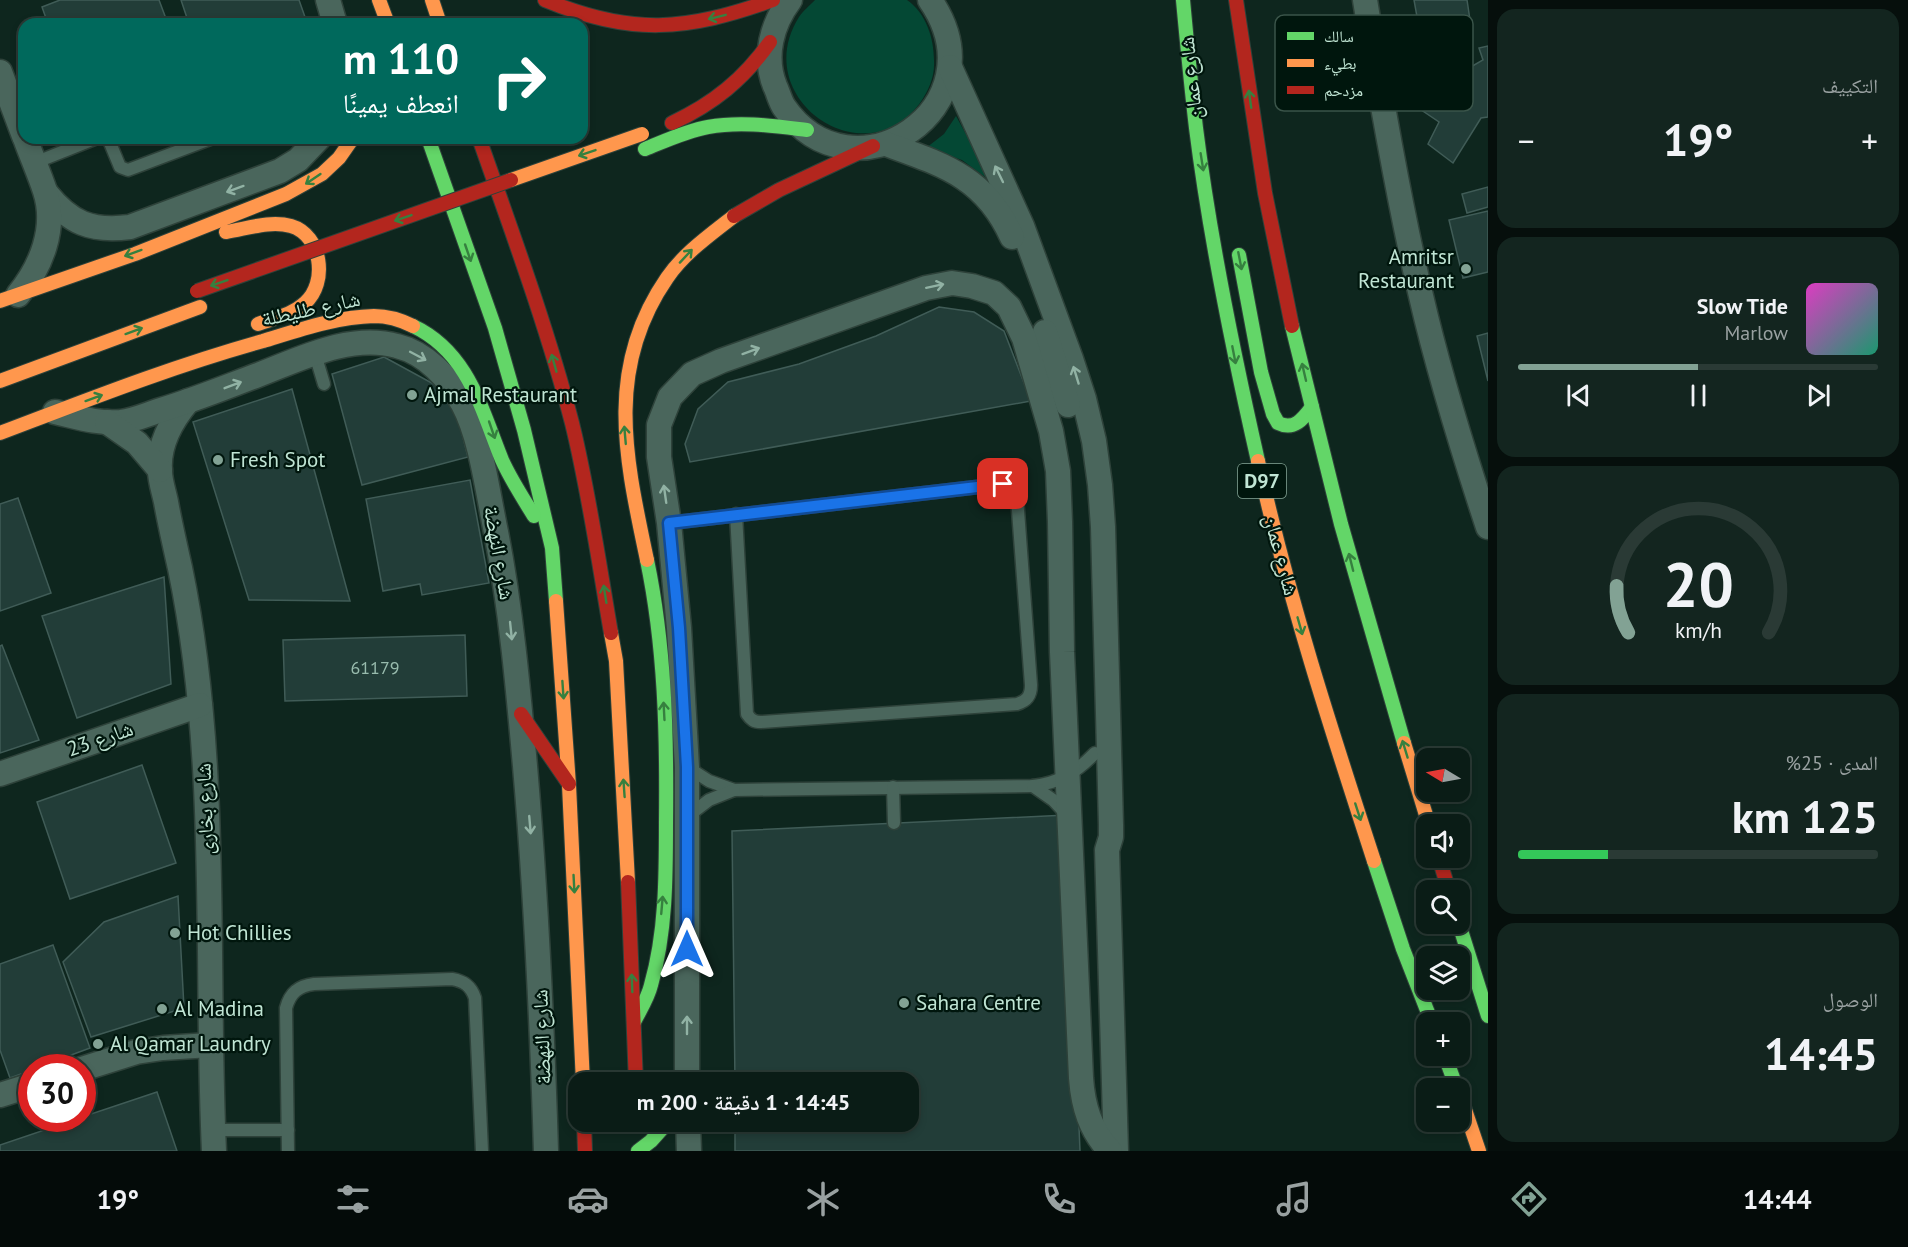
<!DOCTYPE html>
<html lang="ar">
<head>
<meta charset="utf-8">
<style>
  :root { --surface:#0a1c16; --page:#13251f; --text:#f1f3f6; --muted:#99a1a1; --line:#2a3a35; --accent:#82a294 }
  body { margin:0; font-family:"PT Sans","Noto Naskh Arabic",sans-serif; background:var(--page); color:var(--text); direction:rtl; height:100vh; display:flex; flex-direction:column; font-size:22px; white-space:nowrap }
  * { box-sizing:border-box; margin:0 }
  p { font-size:20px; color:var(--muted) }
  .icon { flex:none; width:33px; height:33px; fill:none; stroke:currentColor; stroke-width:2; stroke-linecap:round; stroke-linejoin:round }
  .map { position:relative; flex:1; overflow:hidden; direction:ltr }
  .panel { display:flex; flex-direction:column; gap:9px; padding:9px; background:#060f0c; width:420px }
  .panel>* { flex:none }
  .hud { position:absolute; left:18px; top:18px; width:570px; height:126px; border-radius:18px; box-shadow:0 3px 9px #0003,0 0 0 2px var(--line); direction:rtl; background:#00695c; color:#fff; overflow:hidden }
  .needle { width:39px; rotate:280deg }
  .buttons { position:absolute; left:1416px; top:748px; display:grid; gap:12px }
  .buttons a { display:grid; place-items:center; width:54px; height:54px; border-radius:12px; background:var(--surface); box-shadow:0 3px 9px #0003,0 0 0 2px var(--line); font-size:30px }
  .speed { position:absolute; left:18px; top:1054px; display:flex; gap:12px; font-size:30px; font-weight:700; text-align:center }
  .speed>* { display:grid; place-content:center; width:78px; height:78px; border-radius:50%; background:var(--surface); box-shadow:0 3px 9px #0003,0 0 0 2px var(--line); line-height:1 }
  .speed .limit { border:9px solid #d22; background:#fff; color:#111 }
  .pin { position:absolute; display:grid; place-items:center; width:51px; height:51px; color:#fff; margin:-26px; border-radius:12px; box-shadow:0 3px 9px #0006 }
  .me { position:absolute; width:66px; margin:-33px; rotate:0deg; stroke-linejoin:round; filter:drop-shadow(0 0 4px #0008) }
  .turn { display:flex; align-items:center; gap:21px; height:126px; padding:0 30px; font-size:27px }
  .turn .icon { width:78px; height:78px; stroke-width:2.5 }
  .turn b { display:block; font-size:42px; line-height:51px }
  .big { font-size:45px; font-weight:600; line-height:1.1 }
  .panel .tile { flex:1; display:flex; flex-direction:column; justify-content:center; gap:9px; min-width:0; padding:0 21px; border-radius:18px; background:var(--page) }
  .panel .dial { align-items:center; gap:0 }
  .dial svg { height:156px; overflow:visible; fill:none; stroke:var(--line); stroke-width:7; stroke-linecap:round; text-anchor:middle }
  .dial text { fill:var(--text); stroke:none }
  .song { display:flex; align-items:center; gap:18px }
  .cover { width:72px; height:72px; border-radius:9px; background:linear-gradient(135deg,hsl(310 70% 55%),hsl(160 70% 35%)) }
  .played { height:6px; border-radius:3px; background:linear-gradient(90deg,var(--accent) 50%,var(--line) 50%) }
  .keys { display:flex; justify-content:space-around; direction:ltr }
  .heat { display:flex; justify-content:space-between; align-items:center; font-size:33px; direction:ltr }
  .charge { height:9px; border-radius:4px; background:linear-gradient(90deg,#34c759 25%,var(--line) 0) }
  .trip { position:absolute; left:568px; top:1072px; width:351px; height:60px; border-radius:18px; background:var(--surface); box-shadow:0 3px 9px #0003,0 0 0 2px var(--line); font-weight:600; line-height:60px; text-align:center; direction:rtl }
  .dock { display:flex; height:96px; justify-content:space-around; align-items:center; background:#040b09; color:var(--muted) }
  .dock .icon { width:42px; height:42px }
  .dock .active { color:var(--accent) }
  .dock b { font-size:27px; color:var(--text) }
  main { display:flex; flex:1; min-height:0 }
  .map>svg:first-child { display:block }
  .green { fill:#044834 }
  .building { fill:#223d38; stroke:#405c57; stroke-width:1.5 }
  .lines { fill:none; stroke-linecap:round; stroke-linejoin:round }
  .lane-casing { stroke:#2e423a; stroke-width:15 }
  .street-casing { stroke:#2e423a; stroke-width:27 }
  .fast-casing { stroke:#2e423a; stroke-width:16 }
  .slow-casing { stroke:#2e423a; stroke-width:16 }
  .jam-casing { stroke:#2e423a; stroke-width:16 }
  .lane { stroke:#4a665c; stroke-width:12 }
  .street { stroke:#4a665c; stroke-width:24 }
  .fast { stroke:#63d668; stroke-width:14 }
  .slow { stroke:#ff974d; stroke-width:14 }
  .jam { stroke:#b3261e; stroke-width:14 }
  .slow-bridge-casing { stroke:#2e423a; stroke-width:16; stroke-linecap:butt }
  .jam-bridge-casing { stroke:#2e423a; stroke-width:16; stroke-linecap:butt }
  .slow-bridge { stroke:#ff974d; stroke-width:14 }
  .jam-bridge { stroke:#b3261e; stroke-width:14 }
  .oneway { stroke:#36803f }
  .oneway2 { stroke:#91b2a4 }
  .route-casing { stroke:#114b97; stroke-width:15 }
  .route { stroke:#1a73e8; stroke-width:10 }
  .poi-dot { fill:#82a294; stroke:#00160d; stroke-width:2 }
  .labels { text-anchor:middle; stroke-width:4.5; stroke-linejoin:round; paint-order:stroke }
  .number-label { font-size:18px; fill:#98bbad }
  .shield { fill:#00160d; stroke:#86a798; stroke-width:1.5 }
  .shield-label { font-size:20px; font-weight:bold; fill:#c0e5d4 }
  .street-label { font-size:21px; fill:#c0e5d4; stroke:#00160d }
  .poi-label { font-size:21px; fill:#c0e5d4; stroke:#00160d; text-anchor:start }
  .key { fill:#00160d; stroke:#3a5449; stroke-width:1.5 }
  .key-label { font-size:16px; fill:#c0e5d4 }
</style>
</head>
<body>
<main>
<section class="panel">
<div class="tile"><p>التكييف</p>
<div class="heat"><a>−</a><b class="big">19°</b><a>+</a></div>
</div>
<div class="tile">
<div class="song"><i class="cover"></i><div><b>Slow Tide</b><p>Marlow</p></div></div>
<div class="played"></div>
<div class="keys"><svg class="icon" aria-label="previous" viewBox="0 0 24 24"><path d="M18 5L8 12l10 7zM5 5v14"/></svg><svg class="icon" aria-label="pause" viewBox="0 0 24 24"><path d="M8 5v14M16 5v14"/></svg><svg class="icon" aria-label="next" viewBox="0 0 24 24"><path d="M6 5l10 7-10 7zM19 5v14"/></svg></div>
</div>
<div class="tile dial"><svg viewBox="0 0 100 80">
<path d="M14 69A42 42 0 1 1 86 69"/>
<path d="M14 69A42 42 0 0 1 8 45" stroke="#82a294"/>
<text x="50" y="56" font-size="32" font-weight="700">20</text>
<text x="50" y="72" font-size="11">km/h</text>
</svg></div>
<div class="tile"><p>المدى · 25%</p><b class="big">125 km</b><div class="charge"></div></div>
<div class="tile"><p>الوصول</p><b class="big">14:45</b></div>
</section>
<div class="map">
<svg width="1488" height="1151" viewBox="0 0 1488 1151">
  <rect width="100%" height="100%" fill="#0e261e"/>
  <g class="green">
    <path d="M815 0H907C926 13 934 38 934 60 935 76 929 90 920 103 864 179 748 98 799 17 803 11 810 5 815 0Z"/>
    <path d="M956 116 992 182 962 160 926 148 944 134Z"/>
  </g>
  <g class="building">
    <path d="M60 0H159L168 24H48L42 7Z"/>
    <path d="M181 0H299L305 17 284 24H189Z"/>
    <path d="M1414 0H1467L1470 20 1419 28Z"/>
    <path d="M1428 33 1469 68 1483 60 1479 48 1488 46V117L1481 118 1453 163 1428 144 1439 122 1411 103 1428 71 1409 56Z"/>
    <path d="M1488 187V207L1467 213 1462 194Z"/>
    <path d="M1488 211V272L1463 278 1449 220Z"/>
    <path d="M939 307 974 312 1004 331 1031 401 690 462 685 444 698 409 728 382 799 364 876 336Z"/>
    <path d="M1488 333V381L1477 336Z"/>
    <path d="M384 357 452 394 468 457 362 485 332 374Z"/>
    <path d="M292 389 350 601 249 600 193 422Z"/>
    <path d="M470 480 489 583 422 595 420 584 383 591 366 499Z"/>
    <path d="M18 498 51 593 0 611V504Z"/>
    <path d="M164 577 171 684 77 718 42 616Z"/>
    <path d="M465 635 467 696 285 701 283 640Z"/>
    <path d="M2 645 39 740 0 753V646Z"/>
    <path d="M142 765 176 863 70 899 37 802Z"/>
    <path d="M1066 815 1080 1151H735V1122H909V1083H735L732 831Z"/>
    <path d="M178 896 184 1008 91 1037 63 962 104 922Z"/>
    <path d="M53 945 90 1048 36 1068H32V1070L10 1078 0 1050V964Z"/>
    <path d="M157 1092 177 1151H0V1145L77 1119H82V1117Z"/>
  </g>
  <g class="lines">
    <g class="lane-casing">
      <g id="lane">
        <path d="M108 138 120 167 128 170 213 138"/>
        <path d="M34 163 97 138"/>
        <path d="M315 354 324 384"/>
        <path d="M669 523 1003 484 1013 486 1017 497 1031 685C1031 696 1027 701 1017 704L761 722C754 722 751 720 747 714L736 514"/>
        <path d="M687 767 709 781 734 790 1033 786C1059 783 1077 772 1095 753"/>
        <path d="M1033 786 1053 800 1066 814"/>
        <path d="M893 787 894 823"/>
        <path d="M688 816 709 800 734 790"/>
        <path d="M213 1130H288"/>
        <path d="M288 1151 286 1008C290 993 298 986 314 984L452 979C464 981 471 986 475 998L482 1151"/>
      </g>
    </g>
    <g class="street-casing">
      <g id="street">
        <path d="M328 0 335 24"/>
        <path d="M790 0C772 24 763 56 775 86 778 92 780 101 784 107 852 206 1004 107 930 0"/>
        <path d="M1365 0C1381 99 1398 198 1421 296 1439 374 1463 451 1488 527"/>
        <path d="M950 67 1022 226 1071 359 1084 399 1094 441 1100 485 1103 527 1111 825V837L1107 850 1116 1151"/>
        <path d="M0 72 24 136"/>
        <path d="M886 144C944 165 985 177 1012 237"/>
        <path d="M46 193C70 223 91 232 130 227L280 171 298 160 319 138"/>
        <path d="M18 295C41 267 57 228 45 191 39 173 31 155 25 138"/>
        <path d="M1045 332 1068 405"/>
        <path d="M188 401C172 420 158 445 160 471 160 481 164 492 166 502 170 524 175 546 180 568 220 760 205 957 214 1151"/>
        <path d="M55 412C77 417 98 424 121 422 135 420 148 414 161 410 194 400 226 387 258 375 300 359 350 333 397 346 426 353 449 378 463 404 481 437 488 495 496 532 511 609 518 687 525 766 536 894 542 1022 546 1151"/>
        <path d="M107 422 137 443 160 470"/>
        <path d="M0 774 200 705"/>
        <path d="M82 1069 136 1052 163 1048 210 1045"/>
        <path d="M687 1083V767L679 628 669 523 659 457V425L670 397 692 374 721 361 926 288 952 283 972 286 994 293 1009 307 1024 338 1051 431 1058 471 1060 522 1062 652 1081 1078C1083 1106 1090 1130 1110 1151"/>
        <path d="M0 1095 32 1085"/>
        <path d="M688 1122 689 1151"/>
      </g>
    </g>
    <g class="fast-casing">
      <g id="fast">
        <path d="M1183 0C1187 43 1191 85 1196 128 1210 240 1233 351 1258 461"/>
        <path d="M428 138 495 328 524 430 552 548 556 601"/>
        <path d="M645 149C665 141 686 131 708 127 741 121 774 126 807 130"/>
        <path d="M1239 255 1261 372 1273 414 1278 423C1294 431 1303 419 1312 407"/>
        <path d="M413 326C468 352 481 408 502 460 511 480 523 498 534 516"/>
        <path d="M1292 326 1341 524 1404 743"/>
        <path d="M1374 861 1403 949 1432 1023"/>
        <path d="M1459 924 1488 1016"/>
        <path d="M634 1022C640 1010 648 998 651 985 666 933 666 876 666 822 667 735 665 646 647 560"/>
        <path d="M1445 1056 1457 1089"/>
        <path d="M686 1083 687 1082"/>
        <path d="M638 1151 651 1141 668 1122"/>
      </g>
    </g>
    <g class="slow-casing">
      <g id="slow">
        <path d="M379 0 388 24"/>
        <path d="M432 0 440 24"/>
        <path d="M226 232C246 229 270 220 291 226 322 235 328 283 305 303 292 315 274 318 258 324"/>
        <path d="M0 301 135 254 286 194 322 174 339 158 353 138"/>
        <path d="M0 381 200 307"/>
        <path d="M0 433C87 400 173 366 263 341 299 330 336 317 374 316 387 316 401 320 413 326"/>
        <path d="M1258 461C1288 597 1331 729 1374 861"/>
        <path d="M647 560C626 460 604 369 667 278 684 253 710 235 734 216"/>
        <path d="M556 601 569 785 583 1083"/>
        <path d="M611 633 616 661 628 882"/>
        <path d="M1404 743 1429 825"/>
        <path d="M1460 1095 1479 1151"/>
      </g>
    </g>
    <g class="jam-casing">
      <g id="jam">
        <path d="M545 0C632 36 686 31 773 0"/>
        <path d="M1236 0 1265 193 1292 326"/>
        <path d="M672 123C713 104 744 79 770 42"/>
        <path d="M479 138C512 232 547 327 572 423 589 492 599 564 611 633"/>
        <path d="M734 216 779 190 873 146"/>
        <path d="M521 714 569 784"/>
        <path d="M1439 858 1449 891"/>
        <path d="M628 882 636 1083"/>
        <path d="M584 1122 585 1151"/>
      </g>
    </g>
    <use href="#lane" class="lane"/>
    <use href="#street" class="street"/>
    <use href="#fast" class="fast"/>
    <use href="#slow" class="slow"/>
    <use href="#jam" class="jam"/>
    <g class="slow-bridge-casing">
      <path id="slow-bridge" d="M511 180 642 134"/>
    </g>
    <g class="jam-bridge-casing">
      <path id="jam-bridge" d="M197 291 511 180"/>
    </g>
    <use href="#slow-bridge" class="slow-bridge"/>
    <use href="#jam-bridge" class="jam-bridge"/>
  </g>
  <defs><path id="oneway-shaft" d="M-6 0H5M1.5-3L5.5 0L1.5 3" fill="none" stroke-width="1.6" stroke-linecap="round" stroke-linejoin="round" transform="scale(1.5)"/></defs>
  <g class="oneway">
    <use href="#oneway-shaft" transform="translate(717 17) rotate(166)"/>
    <use href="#oneway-shaft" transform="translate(1250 99) rotate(-98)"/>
    <use href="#oneway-shaft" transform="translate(587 153) rotate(161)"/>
    <use href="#oneway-shaft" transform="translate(1202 162) rotate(81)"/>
    <use href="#oneway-shaft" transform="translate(313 179) rotate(146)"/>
    <use href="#oneway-shaft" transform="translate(403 218) rotate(161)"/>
    <use href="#oneway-shaft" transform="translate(133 253) rotate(160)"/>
    <use href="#oneway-shaft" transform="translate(468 253) rotate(71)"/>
    <use href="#oneway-shaft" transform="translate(686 256) rotate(-47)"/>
    <use href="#oneway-shaft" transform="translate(1240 261) rotate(79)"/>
    <use href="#oneway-shaft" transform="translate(219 283) rotate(161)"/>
    <use href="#oneway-shaft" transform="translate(134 331) rotate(-20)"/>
    <use href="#oneway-shaft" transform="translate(1234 355) rotate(79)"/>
    <use href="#oneway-shaft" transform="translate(554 363) rotate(-106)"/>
    <use href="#oneway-shaft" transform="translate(1304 372) rotate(-103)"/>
    <use href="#oneway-shaft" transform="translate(94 398) rotate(-20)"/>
    <use href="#oneway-shaft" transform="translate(492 430) rotate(71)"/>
    <use href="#oneway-shaft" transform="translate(625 435) rotate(-95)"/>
    <use href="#oneway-shaft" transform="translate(1351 562) rotate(-104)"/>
    <use href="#oneway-shaft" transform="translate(605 594) rotate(-99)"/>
    <use href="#oneway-shaft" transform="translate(1300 626) rotate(74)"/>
    <use href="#oneway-shaft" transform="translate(563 690) rotate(86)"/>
    <use href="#oneway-shaft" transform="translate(664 711) rotate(-93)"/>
    <use href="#oneway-shaft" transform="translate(1405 749) rotate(-107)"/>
    <use href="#oneway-shaft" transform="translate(624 788) rotate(-94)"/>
    <use href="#oneway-shaft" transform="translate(1358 812) rotate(72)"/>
    <use href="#oneway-shaft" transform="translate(574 884) rotate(87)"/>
    <use href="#oneway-shaft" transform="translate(662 905) rotate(-85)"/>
    <use href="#oneway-shaft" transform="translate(632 983) rotate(-92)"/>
  </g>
  <g class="oneway2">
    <use href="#oneway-shaft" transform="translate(999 174) rotate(-116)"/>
    <use href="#oneway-shaft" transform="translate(235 189) rotate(160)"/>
    <use href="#oneway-shaft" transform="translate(935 286) rotate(-12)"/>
    <use href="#oneway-shaft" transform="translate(751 351) rotate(-20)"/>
    <use href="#oneway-shaft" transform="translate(418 356) rotate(28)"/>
    <use href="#oneway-shaft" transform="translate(1076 375) rotate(-107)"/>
    <use href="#oneway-shaft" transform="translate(233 385) rotate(-21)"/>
    <use href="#oneway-shaft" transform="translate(665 494) rotate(-98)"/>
    <use href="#oneway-shaft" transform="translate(511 631) rotate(84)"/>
    <use href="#oneway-shaft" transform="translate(530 825) rotate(85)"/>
    <use href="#oneway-shaft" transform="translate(687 1025) rotate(-90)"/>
  </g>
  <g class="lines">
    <g class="route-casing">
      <path id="route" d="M687 949V767L679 628 669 523 1003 484"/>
    </g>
    <use href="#route" class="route"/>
  </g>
  <g class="poi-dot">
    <circle cx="1466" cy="269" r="6"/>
    <circle cx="412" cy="395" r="6"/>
    <circle cx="218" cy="460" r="6"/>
    <circle cx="175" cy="933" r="6"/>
    <circle cx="904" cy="1003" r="6"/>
    <circle cx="162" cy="1009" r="6"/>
    <circle cx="98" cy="1044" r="6"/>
  </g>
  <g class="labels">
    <g class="number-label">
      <text x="375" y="674">61179</text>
    </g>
    <rect class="shield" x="1238" y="464" width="48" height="34" rx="4.5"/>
    <g class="shield-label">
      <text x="1262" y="488">D97</text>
    </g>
    <g class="street-label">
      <text transform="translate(1191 78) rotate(-96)" y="7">شارع عمان</text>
      <text transform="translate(311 309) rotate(-12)" y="7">شارع طليطلة</text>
      <text transform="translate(499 553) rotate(80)" y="7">شارع النهضة</text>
      <text transform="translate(1281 555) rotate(75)" y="7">شارع عمان</text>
      <text transform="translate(100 739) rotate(-19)" y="7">شارع 23</text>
      <text transform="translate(205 809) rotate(-92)" y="7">شارع بخارى</text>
      <text transform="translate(542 1037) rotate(-92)" y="7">شارع النهضة</text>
    </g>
    <g class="poi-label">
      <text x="1454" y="264" text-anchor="end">Amritsr<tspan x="1454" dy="24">Restaurant</tspan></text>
      <text x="424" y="402">Ajmal Restaurant</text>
      <text x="230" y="467">Fresh Spot</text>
      <text x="187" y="940">Hot Chillies</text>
      <text x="916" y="1010">Sahara Centre</text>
      <text x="174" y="1016">Al Madina</text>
      <text x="110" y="1051">Al Qamar Laundry</text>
    </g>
  </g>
  <rect x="1275" y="15" width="198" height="96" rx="9" class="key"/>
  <rect x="1287" y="32" width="27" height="8" fill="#63d668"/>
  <rect x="1287" y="59" width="27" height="8" fill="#ff974d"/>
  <rect x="1287" y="86" width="27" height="8" fill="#b3261e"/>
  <g class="key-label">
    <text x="1324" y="42">سالك</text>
    <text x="1324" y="69">بطيء</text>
    <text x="1324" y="96">مزدحم</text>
  </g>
</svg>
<div class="buttons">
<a><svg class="needle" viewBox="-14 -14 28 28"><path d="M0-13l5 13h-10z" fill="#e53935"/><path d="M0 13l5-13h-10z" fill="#99a1a1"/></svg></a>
<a><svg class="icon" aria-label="sound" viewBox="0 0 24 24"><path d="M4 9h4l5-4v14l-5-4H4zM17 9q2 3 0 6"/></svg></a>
<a><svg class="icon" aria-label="search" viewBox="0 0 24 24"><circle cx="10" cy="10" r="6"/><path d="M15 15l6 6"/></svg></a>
<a><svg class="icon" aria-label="layers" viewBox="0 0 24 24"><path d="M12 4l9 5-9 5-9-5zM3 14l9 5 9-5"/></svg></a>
<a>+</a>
<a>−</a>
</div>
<div class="speed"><div class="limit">30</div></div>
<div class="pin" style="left:1003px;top:484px;background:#d93025"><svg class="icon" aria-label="arrive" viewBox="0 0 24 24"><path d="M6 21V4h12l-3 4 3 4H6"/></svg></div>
<svg class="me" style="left:687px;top:949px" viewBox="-20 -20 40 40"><path d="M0-17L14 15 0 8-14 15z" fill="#1a73e8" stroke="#fff" stroke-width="4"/></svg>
<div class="trip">14:45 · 1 دقيقة · 200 m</div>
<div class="hud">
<div class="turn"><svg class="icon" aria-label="right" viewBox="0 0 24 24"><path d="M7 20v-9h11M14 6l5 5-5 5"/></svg><div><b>110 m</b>انعطف يمينًا</div></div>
</div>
</div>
</main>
<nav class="dock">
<b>14:44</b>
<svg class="icon active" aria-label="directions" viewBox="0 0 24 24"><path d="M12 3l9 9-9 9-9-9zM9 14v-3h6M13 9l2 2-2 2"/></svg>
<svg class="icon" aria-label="music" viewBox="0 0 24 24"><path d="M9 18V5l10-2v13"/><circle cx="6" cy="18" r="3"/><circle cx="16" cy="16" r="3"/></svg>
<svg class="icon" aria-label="phone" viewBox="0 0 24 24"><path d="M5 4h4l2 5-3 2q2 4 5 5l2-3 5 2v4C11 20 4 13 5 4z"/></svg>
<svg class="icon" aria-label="climate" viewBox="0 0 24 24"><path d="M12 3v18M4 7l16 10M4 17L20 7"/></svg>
<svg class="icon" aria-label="car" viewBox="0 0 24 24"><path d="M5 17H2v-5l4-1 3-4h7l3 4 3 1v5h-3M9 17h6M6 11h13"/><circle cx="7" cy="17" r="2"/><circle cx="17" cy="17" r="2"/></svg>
<svg class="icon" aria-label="filters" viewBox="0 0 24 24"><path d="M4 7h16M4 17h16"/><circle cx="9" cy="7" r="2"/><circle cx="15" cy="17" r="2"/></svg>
<b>19°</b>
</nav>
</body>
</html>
